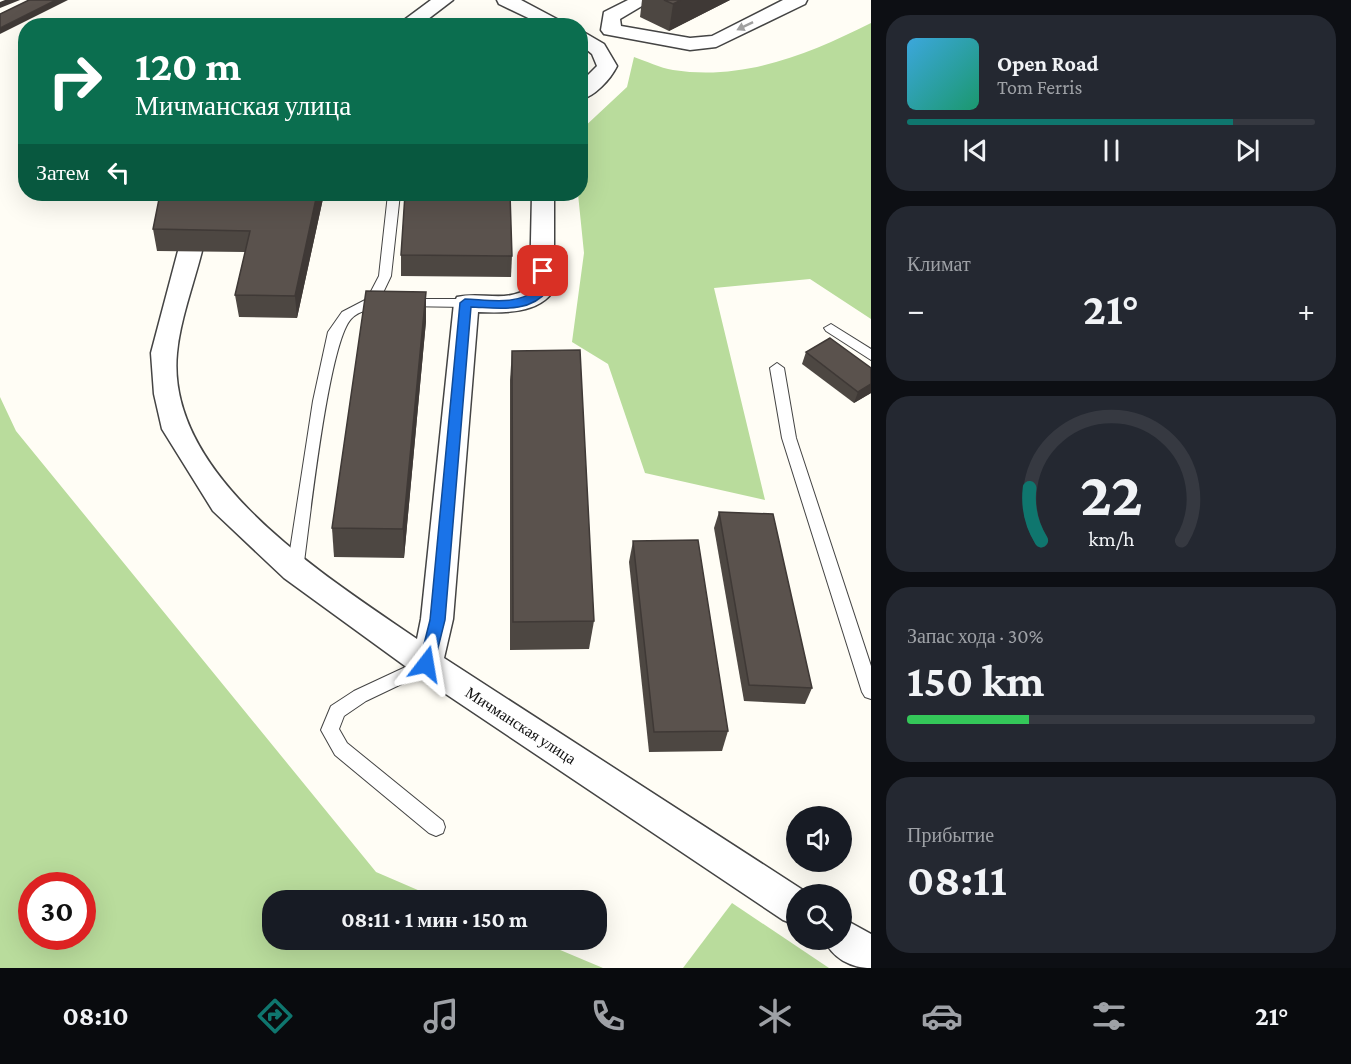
<!DOCTYPE html>
<html lang="ru">
<head>
<meta charset="utf-8">
<style>
  :root { --surface:#171b24; --page:#242831; --text:#f1f3f6; --muted:#9ea1a6; --line:#363941; --accent:#0f766e }
  body { margin:0; font-family:"Crimson Pro",serif; background:var(--page); color:var(--text); height:100vh; display:flex; flex-direction:column; font-size:22px; white-space:nowrap }
  * { box-sizing:border-box; margin:0 }
  p { font-size:20px; color:var(--muted) }
  .icon { flex:none; width:33px; height:33px; fill:none; stroke:currentColor; stroke-width:2; stroke-linecap:round; stroke-linejoin:round }
  .map { position:relative; flex:1; overflow:hidden }
  .side { display:flex; flex-direction:column; gap:15px; padding:15px; background:#0d0f14; width:480px }
  .side>* { flex:none }
  .top-card { position:absolute; left:18px; top:18px; width:570px; height:183px; border-radius:24px; box-shadow:0 6px 24px #0002; background:#0b6e4f; color:#fff; overflow:hidden }
  .buttons { position:absolute; left:786px; top:806px; display:grid; gap:12px }
  .buttons a { display:grid; place-items:center; width:66px; height:66px; border-radius:50%; background:var(--surface); box-shadow:0 6px 24px #0002; font-size:30px }
  .speed { position:absolute; left:18px; top:872px; display:flex; gap:12px; font-size:30px; font-weight:700; text-align:center }
  .speed>* { display:grid; place-content:center; width:78px; height:78px; border-radius:50%; background:var(--surface); box-shadow:0 6px 24px #0002; line-height:1 }
  .speed .limit { border:9px solid #d22; background:#fff; color:#111 }
  .pin { position:absolute; display:grid; place-items:center; width:51px; height:51px; color:#fff; margin:-26px; border-radius:12px; box-shadow:0 3px 9px #0006 }
  .me { position:absolute; width:66px; margin:-33px; rotate:14deg; stroke-linejoin:round; filter:drop-shadow(0 0 4px #0008) }
  .turn { display:flex; align-items:center; gap:21px; height:126px; padding:0 18px; font-size:27px }
  .turn .icon { width:78px; height:78px; stroke-width:2.5 }
  .turn b { display:block; font-size:42px; line-height:51px }
  .then { display:flex; align-items:center; height:57px; padding:0 18px; background:#0003; gap:12px; font-size:22px }
  .big { font-size:45px; font-weight:700; line-height:1.1 }
  .side .tile { flex:1; display:flex; flex-direction:column; justify-content:center; gap:9px; min-width:0; padding:0 21px; border-radius:24px; background:var(--page) }
  .side .dial { align-items:center; gap:0 }
  .dial svg { height:156px; overflow:visible; fill:none; stroke:var(--line); stroke-width:7; stroke-linecap:round; text-anchor:middle }
  .dial text { fill:var(--text); stroke:none }
  .song { display:flex; align-items:center; gap:18px }
  .cover { width:72px; height:72px; border-radius:9px; background:linear-gradient(135deg,hsl(200 70% 55%),hsl(160 70% 35%)) }
  .played { height:6px; border-radius:3px; background:linear-gradient(90deg,var(--accent) 80%,var(--line) 80%) }
  .keys { display:flex; justify-content:space-around; direction:ltr }
  .heat { display:flex; justify-content:space-between; align-items:center; font-size:33px; direction:ltr }
  .charge { height:9px; border-radius:4px; background:linear-gradient(90deg,#34c759 30%,var(--line) 0) }
  .trip { position:absolute; left:262px; top:890px; width:345px; height:60px; border-radius:24px; background:var(--surface); box-shadow:0 6px 24px #0002; font-weight:700; line-height:60px; text-align:center }
  .menu { display:flex; height:96px; justify-content:space-around; align-items:center; background:#090b0e; color:var(--muted) }
  .menu .icon { width:42px; height:42px }
  .menu .current { color:var(--accent) }
  .menu b { font-size:27px; color:var(--text) }
  main { display:flex; flex:1; min-height:0 }
  .map>svg:first-child { display:block }
  .forest { fill:#b9dc9c; fill-rule:evenodd }
  .lines { fill:none; stroke-linecap:round; stroke-linejoin:round }
  .service-casing { stroke:#444; stroke-width:2 }
  .minor-casing { stroke:#444; stroke-width:3 }
  .service { fill:#fff; fill-rule:evenodd }
  .minor { fill:#fff; fill-rule:evenodd }
  .wall { fill:#4d4742 }
  .shaded-wall { fill:#3f3936 }
  .building { fill:#5a524d; stroke:#3f3936; stroke-width:1.5 }
  .oneway { fill:#a0a0a0 }
  .route { fill:#1a73e8; stroke:#114b97; stroke-width:1.5 }
  .labels { text-anchor:middle; stroke-width:6; stroke-linejoin:round; paint-order:stroke }
  .street-label { font-size:16px; fill:#111; stroke:#fff }
</style>
</head>
<body>
<main>
<div class="map">
<svg width="871" height="968" viewBox="0 0 871 968">
  <rect width="100%" height="100%" fill="#fffdf5"/>
  <g class="forest">
    <path d="M871 23V319L810 279 714 288 765 500 645 473 608 364 572 342 584 253 578 194H580L581 130 627 87 634 57C646 61 660 68 673 70 744 81 809 54 871 23Z"/>
    <path d="M0 397 16 431 376 872 441 900H273V939H534L603 968H0ZM32 885H82V936H32Z"/>
    <path d="M732 903 829 968H683Z"/>
  </g>
  <g class="lines">
    <g class="service-casing">
      <g id="service">
        <path d="M388 194H400L391 276 380 299 386 303 384 306C373 309 359 310 351 319 328 344 309 527 303 570L301 574H289L287 570 313 401 328 332 342 312 367 299 379 276Z"/>
        <path d="M406 299H466L473 303 466 307 401 306 399 303Z"/>
        <path d="M831 324 871 349V360L826 331 824 328Z"/>
        <path d="M777 363 784 368 796 438 871 666V699L865 697 862 692 782 438 770 368Z"/>
        <path d="M427 657 433 659 435 664 433 669 366 701 344 716 339 729 347 743 443 821 445 827 443 833 436 836 429 833 335 755 321 730 331 706 354 691Z"/>
      </g>
    </g>
    <g class="minor-casing">
      <g id="minor">
        <path d="M431 0H453L419 26H396Z"/>
        <path d="M497 0H521L570 26H545L499 4Z"/>
        <path d="M628 0H652L620 19 621 26 690 38 712 36 783 0H807L805 4 716 47 690 50 604 34 601 30 604 12Z"/>
        <path d="M580 30 604 44 617 66C610 80 595 96 580 100V83L597 66 592 54 580 44Z"/>
        <path d="M532 194H554V290C539 314 503 313 478 312L453 619 444 658 809 894H796V925L783 920 416 674 284 578 213 511 162 429 154 394 151 353 178 251 182 246 190 244 198 246 202 251C194 283 180 320 177 353 165 478 329 578 417 639L421 619 454 303 457 297C482 291 507 304 530 287Z"/>
        <path d="M842 918 871 934V968C851 968 832 958 824 939H842Z"/>
      </g>
    </g>
    <use href="#service" class="service"/>
    <use href="#minor" class="minor"/>
  </g>
  <g class="wall">
    <path d="M642 0H730L669 31 640 17Z"/>
    <path d="M160 194H324L297 318 239 317 235 295 245 252 157 251 153 229Z"/>
    <path d="M401 255 512 256 511 277 401 276Z"/>
    <path d="M426 292V321L404 558 334 557 332 528Z"/>
    <path d="M512 351 594 621 589 649 510 650V380Z"/>
    <path d="M806 352 871 368V393L854 403 802 364Z"/>
    <path d="M719 512 812 688 805 704 744 701 714 528Z"/>
    <path d="M633 541 728 731 722 751 649 752 629 562Z"/>
  </g>
  <g class="shaded-wall">
    <path d="M5 0H20L0 8V2Z"/>
    <path d="M56 0H68L0 34V28Z"/>
    <path d="M681 0H730L669 31 673 4Z"/>
    <path d="M317 194H324L297 318 295 296Z"/>
    <path d="M426 292V321L404 558 403 529Z"/>
    <path d="M871 384V393L854 403 858 392Z"/>
  </g>
  <g class="building">
    <path d="M29 0H56L0 28V14Z"/>
    <path d="M664 0H681L673 4Z"/>
    <path d="M160 194H317L295 296 235 295 250 231 153 229Z"/>
    <path d="M405 194H510L512 256 401 255Z"/>
    <path d="M366 291 426 292 403 529 332 528Z"/>
    <path d="M830 338 871 368V384L858 392 806 352Z"/>
    <path d="M580 350 594 621 513 622 512 351Z"/>
    <path d="M719 512 773 514 812 688 749 685Z"/>
    <path d="M698 540 728 731 654 732 633 541Z"/>
  </g>
  <defs><path id="oneway-solid" d="M-6-.8H1V-3.2L6.5 0L1 3.2V.8H-6Z" transform="scale(1.5)"/></defs>
  <use class="oneway" href="#oneway-solid" transform="translate(745 26) rotate(154)"/>
  <path class="route" d="M543 267 548 271V290C530 314 498 308 471 307L445 620 434 664 426 670 419 664 430 620 460 303 465 299C490 300 517 306 537 289V271Z"/>
  <g class="labels">
    <g class="street-label">
      <text transform="translate(521 725) rotate(33)" y="6">Мичманская улица</text>
    </g>
  </g>
</svg>
<div class="buttons">
<a><svg class="icon" aria-label="sound" viewBox="0 0 24 24"><path d="M4 9h4l5-4v14l-5-4H4zM17 9q2 3 0 6"/></svg></a>
<a><svg class="icon" aria-label="search" viewBox="0 0 24 24"><circle cx="10" cy="10" r="6"/><path d="M15 15l6 6"/></svg></a>
</div>
<div class="speed"><div class="limit">30</div></div>
<div class="pin" style="left:543px;top:271px;background:#d93025"><svg class="icon" aria-label="arrive" viewBox="0 0 24 24"><path d="M6 21V4h12l-3 4 3 4H6"/></svg></div>
<svg class="me" style="left:426px;top:664px" viewBox="-20 -20 40 40"><path d="M0-17L14 15 0 8-14 15z" fill="#1a73e8" stroke="#fff" stroke-width="4"/></svg>
<div class="trip">08:11 · 1 мин · 150 m</div>
<div class="top-card">
<div class="turn"><svg class="icon" aria-label="right" viewBox="0 0 24 24"><path d="M7 20v-9h11M14 6l5 5-5 5"/></svg><div><b>120 m</b>Мичманская улица</div></div>
<div class="then">Затем<svg class="icon" aria-label="left" viewBox="0 0 24 24"><path d="M17 20v-9H6M10 6l-5 5 5 5"/></svg></div>
</div>
</div>
<section class="side">
<div class="tile">
<div class="song"><i class="cover"></i><div><b>Open Road</b><p>Tom Ferris</p></div></div>
<div class="played"></div>
<div class="keys"><svg class="icon" aria-label="previous" viewBox="0 0 24 24"><path d="M18 5L8 12l10 7zM5 5v14"/></svg><svg class="icon" aria-label="pause" viewBox="0 0 24 24"><path d="M8 5v14M16 5v14"/></svg><svg class="icon" aria-label="next" viewBox="0 0 24 24"><path d="M6 5l10 7-10 7zM19 5v14"/></svg></div>
</div>
<div class="tile"><p>Климат</p>
<div class="heat"><a>−</a><b class="big">21°</b><a>+</a></div>
</div>
<div class="tile dial"><svg viewBox="0 0 100 80">
<path d="M14 69A42 42 0 1 1 86 69"/>
<path d="M14 69A42 42 0 0 1 8 42" stroke="#0f766e"/>
<text x="50" y="56" font-size="32" font-weight="700">22</text>
<text x="50" y="72" font-size="11">km/h</text>
</svg></div>
<div class="tile"><p>Запас хода · 30%</p><b class="big">150 km</b><div class="charge"></div></div>
<div class="tile"><p>Прибытие</p><b class="big">08:11</b></div>
</section>
</main>
<nav class="menu">
<b>08:10</b>
<svg class="icon current" aria-label="directions" viewBox="0 0 24 24"><path d="M12 3l9 9-9 9-9-9zM9 14v-3h6M13 9l2 2-2 2"/></svg>
<svg class="icon" aria-label="music" viewBox="0 0 24 24"><path d="M9 18V5l10-2v13"/><circle cx="6" cy="18" r="3"/><circle cx="16" cy="16" r="3"/></svg>
<svg class="icon" aria-label="phone" viewBox="0 0 24 24"><path d="M5 4h4l2 5-3 2q2 4 5 5l2-3 5 2v4C11 20 4 13 5 4z"/></svg>
<svg class="icon" aria-label="climate" viewBox="0 0 24 24"><path d="M12 3v18M4 7l16 10M4 17L20 7"/></svg>
<svg class="icon" aria-label="car" viewBox="0 0 24 24"><path d="M5 17H2v-5l4-1 3-4h7l3 4 3 1v5h-3M9 17h6M6 11h13"/><circle cx="7" cy="17" r="2"/><circle cx="17" cy="17" r="2"/></svg>
<svg class="icon" aria-label="filters" viewBox="0 0 24 24"><path d="M4 7h16M4 17h16"/><circle cx="9" cy="7" r="2"/><circle cx="15" cy="17" r="2"/></svg>
<b>21°</b>
</nav>
</body>
</html>
